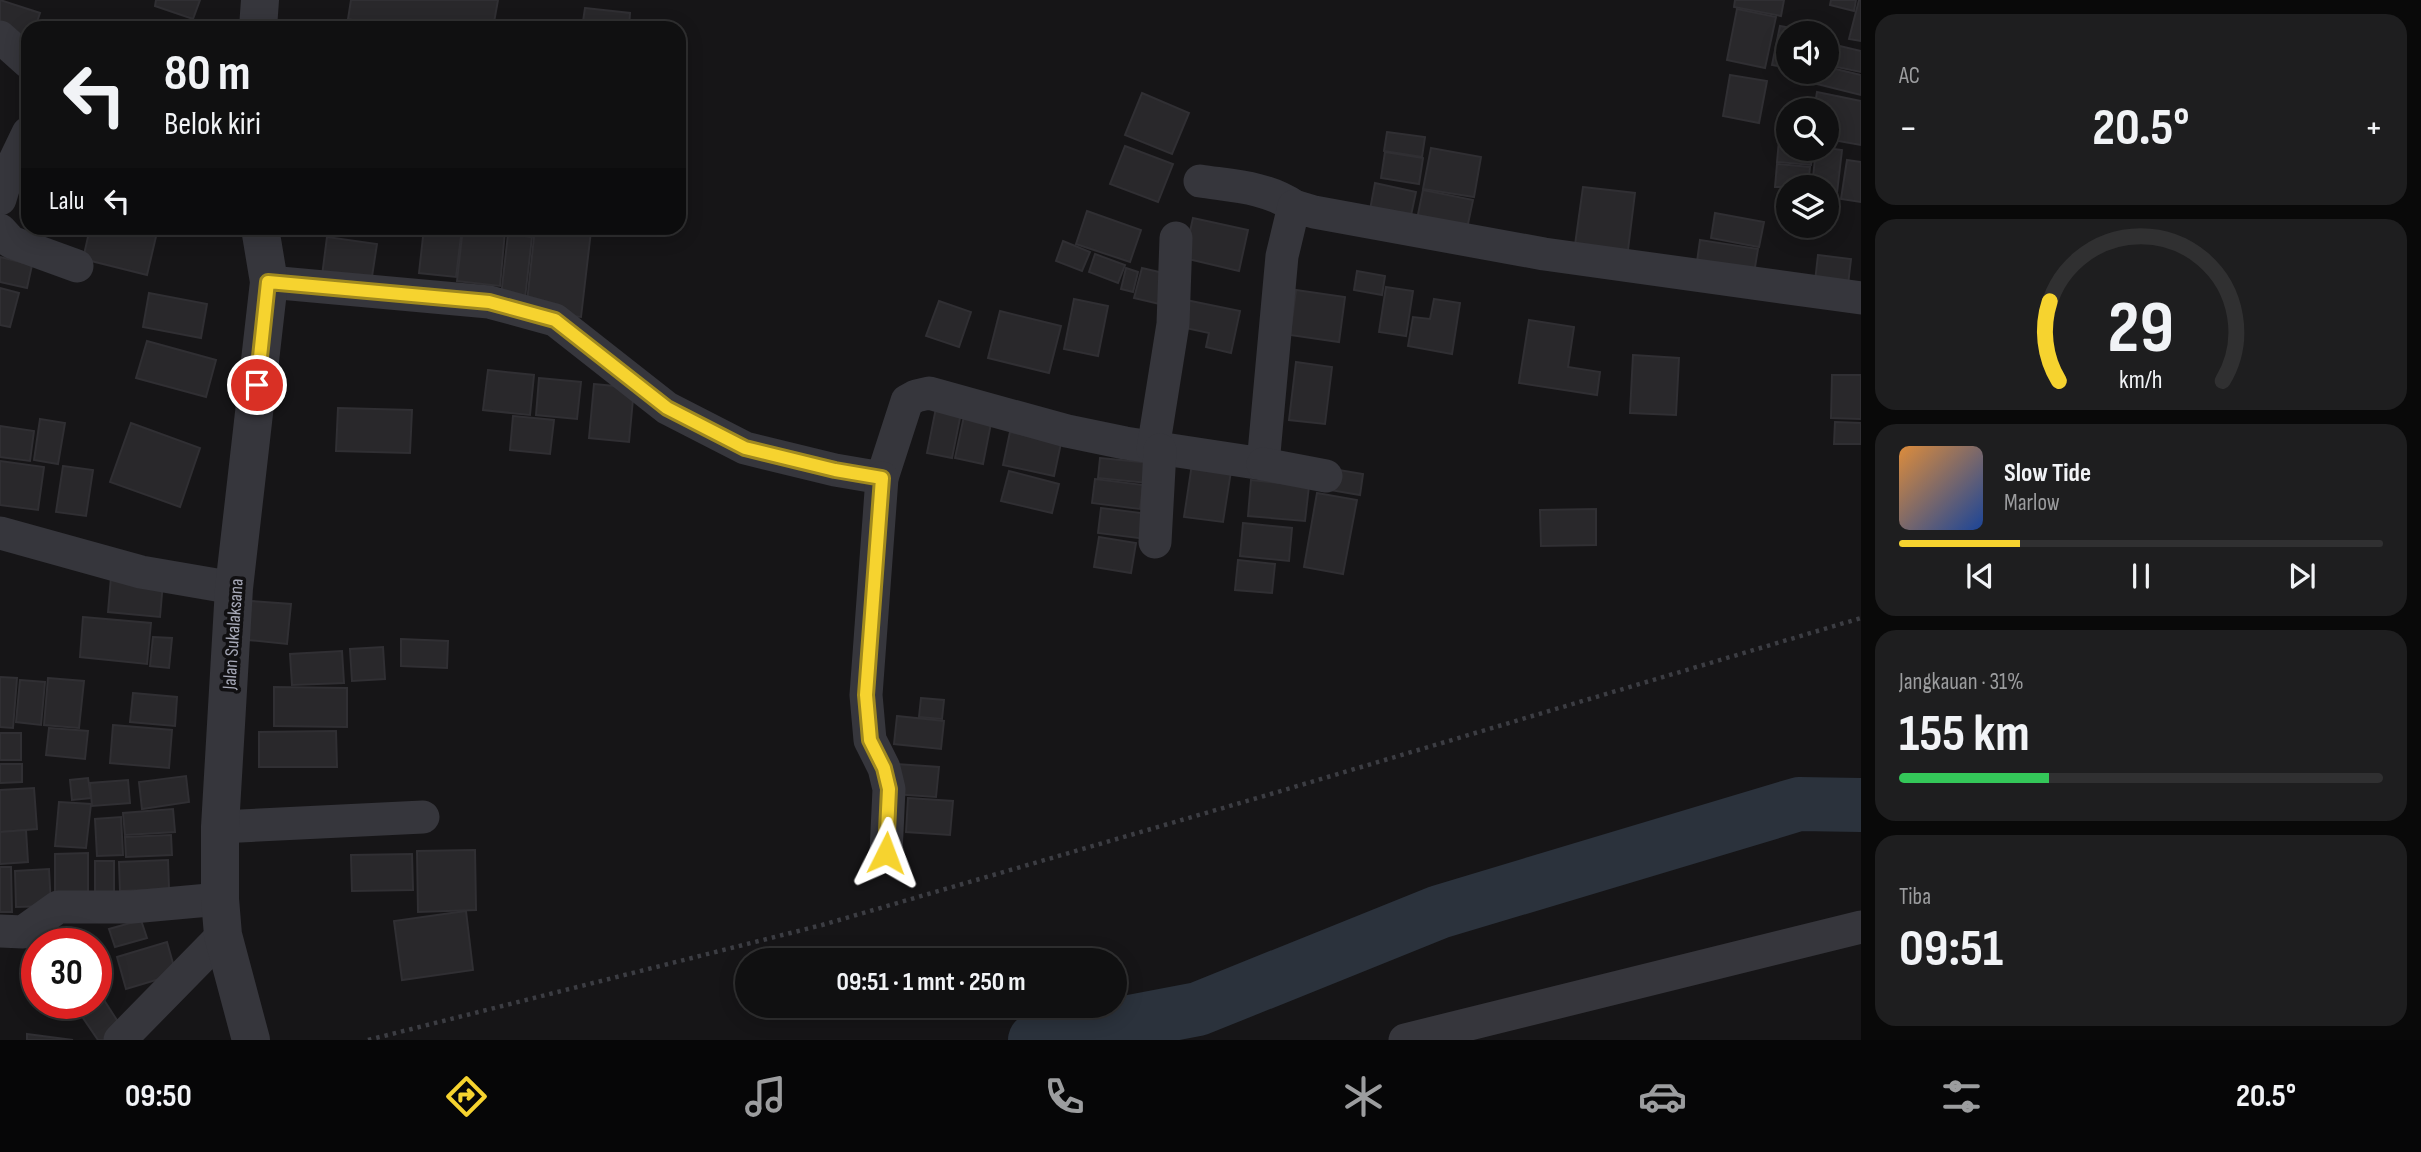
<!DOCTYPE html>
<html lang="id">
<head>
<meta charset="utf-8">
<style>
  :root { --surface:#101011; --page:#1e1e1f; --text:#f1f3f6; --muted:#9c9d9f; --line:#303031; --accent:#f6d32f }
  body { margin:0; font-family:"Sofia Sans Condensed",sans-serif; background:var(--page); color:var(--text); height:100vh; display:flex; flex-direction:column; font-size:26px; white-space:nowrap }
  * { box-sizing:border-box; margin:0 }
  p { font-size:23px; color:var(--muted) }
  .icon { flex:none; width:38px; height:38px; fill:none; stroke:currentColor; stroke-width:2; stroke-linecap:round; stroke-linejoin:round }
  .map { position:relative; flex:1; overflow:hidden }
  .panel { display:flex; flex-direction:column; gap:14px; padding:14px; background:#090909; width:560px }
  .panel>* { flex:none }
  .guide { position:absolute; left:21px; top:21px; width:665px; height:214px; border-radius:21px; box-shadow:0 4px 18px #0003,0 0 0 2px var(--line); background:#101011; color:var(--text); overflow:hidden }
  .fabs { position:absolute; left:1776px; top:21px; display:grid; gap:14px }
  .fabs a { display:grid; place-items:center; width:63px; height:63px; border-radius:50%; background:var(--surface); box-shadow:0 4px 18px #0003,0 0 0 2px var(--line); font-size:35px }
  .speed { position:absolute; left:21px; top:928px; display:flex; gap:14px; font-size:35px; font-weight:700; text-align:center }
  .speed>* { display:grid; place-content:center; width:91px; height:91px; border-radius:50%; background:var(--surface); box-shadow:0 4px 18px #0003,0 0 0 2px var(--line); line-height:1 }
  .speed .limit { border:10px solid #d22; background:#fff; color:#111 }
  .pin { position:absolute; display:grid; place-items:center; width:60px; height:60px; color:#fff; margin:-30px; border:4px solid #fff; border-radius:50%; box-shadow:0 2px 7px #0007 }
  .me { position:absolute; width:77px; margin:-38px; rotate:3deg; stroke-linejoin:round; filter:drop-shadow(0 0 5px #0008) }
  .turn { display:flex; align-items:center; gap:24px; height:147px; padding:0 28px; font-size:32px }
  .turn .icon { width:91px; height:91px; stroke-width:2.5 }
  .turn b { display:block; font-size:49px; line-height:60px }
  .then { display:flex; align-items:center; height:66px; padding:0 28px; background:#0003; gap:14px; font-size:26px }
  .big { font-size:52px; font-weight:700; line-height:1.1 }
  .panel .card { flex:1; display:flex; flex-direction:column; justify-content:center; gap:10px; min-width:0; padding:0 24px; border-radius:21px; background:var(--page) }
  .panel .dial { align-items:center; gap:0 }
  .dial svg { height:182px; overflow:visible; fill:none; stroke:var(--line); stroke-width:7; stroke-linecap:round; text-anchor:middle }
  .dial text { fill:var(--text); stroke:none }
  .song { display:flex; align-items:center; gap:21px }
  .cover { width:84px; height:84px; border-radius:10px; background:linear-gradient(135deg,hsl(30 70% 55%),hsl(220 70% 35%)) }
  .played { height:7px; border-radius:4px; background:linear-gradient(90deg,var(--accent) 25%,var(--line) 25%) }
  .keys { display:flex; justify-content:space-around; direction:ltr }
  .heat { display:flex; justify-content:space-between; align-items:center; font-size:38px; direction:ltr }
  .charge { height:10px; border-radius:5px; background:linear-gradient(90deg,#34c759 31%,var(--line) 0) }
  .trip { position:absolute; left:735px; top:948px; width:392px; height:70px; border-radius:35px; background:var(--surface); box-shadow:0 4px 18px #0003,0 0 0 2px var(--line); font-weight:700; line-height:70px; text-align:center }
  .tab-bar { display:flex; height:112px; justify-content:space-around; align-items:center; background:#060607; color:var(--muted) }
  .tab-bar .icon { width:49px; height:49px }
  .tab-bar .on { color:var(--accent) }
  .tab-bar b { font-size:32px; color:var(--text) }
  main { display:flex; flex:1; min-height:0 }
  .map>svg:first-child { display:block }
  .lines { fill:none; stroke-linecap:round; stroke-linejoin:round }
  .river { stroke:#2b323c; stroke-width:54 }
  .building { fill:#29282b; stroke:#302f33; stroke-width:2 }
  .path { stroke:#3c3d43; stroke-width:4.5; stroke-dasharray:3.5 5; stroke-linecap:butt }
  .minor { stroke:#36363c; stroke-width:33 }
  .tertiary { stroke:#36363c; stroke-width:38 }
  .route-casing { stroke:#a0891f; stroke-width:18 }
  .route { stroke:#f6d32f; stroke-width:12 }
  .labels { text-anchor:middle; stroke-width:7; stroke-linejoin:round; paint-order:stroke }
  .street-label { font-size:19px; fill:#a7a9b8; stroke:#111012 }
</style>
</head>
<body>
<main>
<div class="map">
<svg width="1861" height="1040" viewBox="0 0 1861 1040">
  <rect width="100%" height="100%" fill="#161517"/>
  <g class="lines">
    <path class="river" d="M1035 1040 1198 1009 1439 912 1799 804 1861 805"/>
  </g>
  <g class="building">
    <path d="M0 0 40 13 35 28H28V50L0 53Z"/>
    <path d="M156 0H200L193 19 155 6Z"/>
    <path d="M351 0H498L493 28H391L348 19Z"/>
    <path d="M1735 0H1784L1781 16 1734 7Z"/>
    <path d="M1831 0H1856L1854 11 1830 5Z"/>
    <path d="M1859 0H1861V41L1849 39Z"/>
    <path d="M585 8 630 13 629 28H582Z"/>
    <path d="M1737 9 1776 17 1765 68 1727 60Z"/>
    <path d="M1780 26 1814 32 1788 33V68L1772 65Z"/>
    <path d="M1827 43 1861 51V72L1827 65Z"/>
    <path d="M1827 67 1861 75V95L1817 84 1820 72H1827Z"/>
    <path d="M1730 75 1767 81 1759 123 1723 116Z"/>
    <path d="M1817 92 1861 101V145L1827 139V110H1814Z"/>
    <path d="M1142 93 1189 113 1172 154 1125 135Z"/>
    <path d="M1387 132 1425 137 1422 157 1384 151Z"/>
    <path d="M1779 140 1788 141V149H1813L1811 165 1777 162Z"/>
    <path d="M1125 146 1173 164 1158 202 1110 184Z"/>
    <path d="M1431 148 1481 157 1474 197 1423 189Z"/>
    <path d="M1827 148 1842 150 1837 193 1827 192V187H1812L1816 149Z"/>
    <path d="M1385 152 1423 158 1419 184 1381 178Z"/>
    <path d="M1847 160 1861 162V202L1841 199Z"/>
    <path d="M1777 164 1810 167 1808 187H1775Z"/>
    <path d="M1375 183 1416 192 1407 234 1367 226Z"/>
    <path d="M1583 187 1635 193 1627 258 1574 252Z"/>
    <path d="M1423 190 1473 200 1465 238 1415 229Z"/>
    <path d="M1087 211 1141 230 1130 262 1076 244Z"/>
    <path d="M1715 213 1764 222 1759 247 1711 238Z"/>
    <path d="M1193 218 1248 230 1239 271 1184 258Z"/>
    <path d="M90 228H158L147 275 83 259Z"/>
    <path d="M424 228H462L456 277 419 273Z"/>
    <path d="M463 228 505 231 500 286 457 281Z"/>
    <path d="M535 228 591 231 581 317 526 311Z"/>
    <path d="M508 234 532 237 524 307 500 305Z"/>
    <path d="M327 237 377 244 371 283 322 276Z"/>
    <path d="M1700 240 1758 249 1752 285 1695 276Z"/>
    <path d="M1063 241 1090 252 1082 271 1056 261Z"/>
    <path d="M1095 254 1125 265 1118 283 1089 272Z"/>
    <path d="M1818 255 1851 259 1846 302 1813 299Z"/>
    <path d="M0 257 32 265 27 288 0 282Z"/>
    <path d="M1126 268 1138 272 1133 292 1121 289Z"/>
    <path d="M1142 268 1172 275 1164 305 1134 298Z"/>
    <path d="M1357 271 1385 276 1382 295 1354 290Z"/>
    <path d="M1386 287 1413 291 1406 336 1379 332Z"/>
    <path d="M0 288 19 293 10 327 0 325Z"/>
    <path d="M1296 290 1345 297 1339 342 1290 335Z"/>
    <path d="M149 293 207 304 201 338 143 327Z"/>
    <path d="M1074 299 1108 306 1098 356 1064 349Z"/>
    <path d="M1434 299 1460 303 1452 354 1408 346 1413 317 1430 319Z"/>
    <path d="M1186 300 1240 311 1231 353 1206 347 1209 333 1181 327Z"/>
    <path d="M939 301 971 312 959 347 926 336Z"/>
    <path d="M1000 311 1061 326 1049 373 988 358Z"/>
    <path d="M1529 320 1574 327 1568 367 1600 372 1597 395 1519 383Z"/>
    <path d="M147 341 216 360 206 397 136 378Z"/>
    <path d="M1633 355 1679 358 1676 415 1630 413Z"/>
    <path d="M1296 362 1332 367 1325 424 1289 420Z"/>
    <path d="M488 370 534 375 530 415 483 410Z"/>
    <path d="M1832 375H1861V419L1831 418Z"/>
    <path d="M539 378 581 382 577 419 536 415Z"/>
    <path d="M594 384 634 388 629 442 589 438Z"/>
    <path d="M937 403 962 408 952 458 927 453Z"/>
    <path d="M966 407 993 413 983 464 955 458Z"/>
    <path d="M338 408 412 410 410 453 336 451Z"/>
    <path d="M513 416 554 420 550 454 510 450Z"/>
    <path d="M40 419 65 423 58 464 34 460Z"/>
    <path d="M1835 422 1861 423V444H1834Z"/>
    <path d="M131 423 200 448 180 507 110 482Z"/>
    <path d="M0 426 34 431 30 461 0 457Z"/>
    <path d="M1010 432 1061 443 1054 476 1003 465Z"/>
    <path d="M1100 458 1151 463 1148 483 1098 478Z"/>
    <path d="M0 461 44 467 38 510 0 505Z"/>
    <path d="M1192 464 1231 471 1223 522 1184 517Z"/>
    <path d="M63 466 93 470 86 516 56 512Z"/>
    <path d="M1333 469 1363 474 1360 495 1330 490Z"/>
    <path d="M1009 471 1059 484 1052 513 1001 501Z"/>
    <path d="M1095 479 1143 485 1140 509 1092 503Z"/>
    <path d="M1251 480 1309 486 1305 521 1248 516Z"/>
    <path d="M1317 493 1357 500 1343 574 1304 567Z"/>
    <path d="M1101 508 1149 514 1146 539 1098 533Z"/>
    <path d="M1596 509V545L1541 546 1540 510Z"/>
    <path d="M1243 523 1292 528 1289 561 1240 556Z"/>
    <path d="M1099 537 1136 543 1131 573 1094 567Z"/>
    <path d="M1238 560 1275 564 1272 593 1235 590Z"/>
    <path d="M111 577 163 582 160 617 108 612Z"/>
    <path d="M251 601 291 604 287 644 248 640Z"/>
    <path d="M83 617 151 623 147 664 80 657Z"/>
    <path d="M153 637 172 638 169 668 150 666Z"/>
    <path d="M401 639 448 641 447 668 401 666Z"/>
    <path d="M383 647 385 679 352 681 350 649Z"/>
    <path d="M342 651 344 683 292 685 290 654Z"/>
    <path d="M0 677 17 678 13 728 0 727Z"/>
    <path d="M48 678 84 681 79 728 44 725Z"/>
    <path d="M20 680 45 682 41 725 16 722Z"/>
    <path d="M274 687 347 688V727L274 726Z"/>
    <path d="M133 693 177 697 175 726 130 722Z"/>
    <path d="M921 698 944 700 942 719 919 717Z"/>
    <path d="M897 716 944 721 941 749 894 744Z"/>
    <path d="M113 725 172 730 169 768 110 763Z"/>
    <path d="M49 728 88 731 85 759 46 755Z"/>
    <path d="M336 731 337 767H259V732Z"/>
    <rect x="0" y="733" width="21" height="27"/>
    <path d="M0 764H22V782L0 783Z"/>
    <path d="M896 764 939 767 936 797 894 794Z"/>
    <path d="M186 776 189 802 142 809 139 782Z"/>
    <path d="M88 778 91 798 72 800 70 780Z"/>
    <path d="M128 780 130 803 92 806 90 783Z"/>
    <path d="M34 788 37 829 0 832V790Z"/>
    <path d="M908 798 953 801 950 835 906 832Z"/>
    <path d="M59 802 91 804 86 848 55 846Z"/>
    <path d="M173 809 175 832 125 835 123 813Z"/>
    <path d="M121 817 123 855 97 856 95 819Z"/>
    <path d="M26 830 28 862 0 864V832Z"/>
    <path d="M171 835 172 855 126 857 125 837Z"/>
    <path d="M475 850 476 910 418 912 417 851Z"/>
    <path d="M88 853V897L55 896V854Z"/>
    <path d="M412 854 413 890 352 891 351 855Z"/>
    <path d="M168 860 169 889 120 891 119 862Z"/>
    <rect x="95" y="861" width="19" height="36"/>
    <path d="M0 867H11L12 912H0Z"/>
    <path d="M49 869 51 906 16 907 15 871Z"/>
    <path d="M466 911 473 970 402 980 394 921Z"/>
    <path d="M141 920 147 938 115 947 109 929Z"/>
    <path d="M167 942 176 974 126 989 117 957Z"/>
    <path d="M104 1000 122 1028 104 1040H98L81 1015Z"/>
    <path d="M27 1034 73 1040H27Z"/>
  </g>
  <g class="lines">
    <path class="path" d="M368 1040 822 925 1264 796 1861 618"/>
    <g class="minor">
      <path d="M0 37 28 62"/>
      <path d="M1200 181C1233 186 1266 187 1294 206"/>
      <path d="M0 199 6 179 28 133"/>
      <path d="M0 230 11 242 77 266"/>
      <path d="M269 282 489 302 555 320 667 408 745 448 835 470 882 478 907 401 916 396 929 393 1067 431 1125 443 1263 464 1282 256 1294 206 1314 212 1544 254 1861 298"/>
      <path d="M1153 449 1173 324 1176 238"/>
      <path d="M1263 464 1326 476"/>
      <path d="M882 478 866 695 870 740 884 768 889 789 886 853"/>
      <path d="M0 533 141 572 234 588"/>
      <path d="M1155 542 1160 450"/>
      <path d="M220 827 423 817"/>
      <path d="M0 931 23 932 58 907H132L220 899"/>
      <path d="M120 1040 223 935"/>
      <path d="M1405 1040 1861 927"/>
    </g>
    <g class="tertiary">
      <path d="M258 28 260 0"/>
      <path d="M251 1040 223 935 220 899V827L234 588 269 282 260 228"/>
    </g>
  </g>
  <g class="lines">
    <g class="route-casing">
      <path id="route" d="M257 385 268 282 489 302 555 320 667 408 745 448 835 470 882 478 866 695 870 740 884 768 889 789 886 853"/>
    </g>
    <use href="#route" class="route"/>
  </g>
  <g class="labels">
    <g class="street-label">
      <text transform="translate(232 634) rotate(-86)" y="7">Jalan Sukalaksana</text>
    </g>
  </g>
</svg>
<div class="fabs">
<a><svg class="icon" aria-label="sound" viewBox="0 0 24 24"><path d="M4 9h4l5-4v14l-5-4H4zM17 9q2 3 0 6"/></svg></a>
<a><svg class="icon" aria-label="search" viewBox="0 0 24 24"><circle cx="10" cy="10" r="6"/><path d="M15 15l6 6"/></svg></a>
<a><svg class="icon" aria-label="layers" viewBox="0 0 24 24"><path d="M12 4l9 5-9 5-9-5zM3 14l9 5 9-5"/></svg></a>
</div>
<div class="speed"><div class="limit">30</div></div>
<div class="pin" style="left:257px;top:385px;background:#d93025"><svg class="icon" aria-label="arrive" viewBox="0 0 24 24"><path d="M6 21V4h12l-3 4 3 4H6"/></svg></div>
<svg class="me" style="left:886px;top:853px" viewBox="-20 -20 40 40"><path d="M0-17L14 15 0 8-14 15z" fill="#f6d32f" stroke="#fff" stroke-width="4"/></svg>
<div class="trip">09:51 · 1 mnt · 250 m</div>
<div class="guide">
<div class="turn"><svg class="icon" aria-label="left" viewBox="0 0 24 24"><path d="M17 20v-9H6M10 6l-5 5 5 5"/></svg><div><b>80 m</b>Belok kiri</div></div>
<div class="then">Lalu<svg class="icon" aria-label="left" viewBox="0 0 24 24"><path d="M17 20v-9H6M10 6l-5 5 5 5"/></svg></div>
</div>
</div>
<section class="panel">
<div class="card"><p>AC</p>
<div class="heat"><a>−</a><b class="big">20.5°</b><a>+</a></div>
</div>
<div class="card dial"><svg viewBox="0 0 100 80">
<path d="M14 69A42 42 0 1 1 86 69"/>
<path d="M14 69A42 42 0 0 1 10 34" stroke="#f6d32f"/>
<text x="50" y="56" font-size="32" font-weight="700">29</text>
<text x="50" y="72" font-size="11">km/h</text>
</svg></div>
<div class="card">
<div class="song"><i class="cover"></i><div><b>Slow Tide</b><p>Marlow</p></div></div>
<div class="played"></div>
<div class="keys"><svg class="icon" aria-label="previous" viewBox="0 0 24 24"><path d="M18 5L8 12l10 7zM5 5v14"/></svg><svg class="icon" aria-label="pause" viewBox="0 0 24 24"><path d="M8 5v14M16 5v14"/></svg><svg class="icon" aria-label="next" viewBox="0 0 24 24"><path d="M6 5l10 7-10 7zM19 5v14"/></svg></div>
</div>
<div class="card"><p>Jangkauan · 31%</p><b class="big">155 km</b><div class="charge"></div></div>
<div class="card"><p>Tiba</p><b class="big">09:51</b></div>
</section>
</main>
<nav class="tab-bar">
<b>09:50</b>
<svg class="icon on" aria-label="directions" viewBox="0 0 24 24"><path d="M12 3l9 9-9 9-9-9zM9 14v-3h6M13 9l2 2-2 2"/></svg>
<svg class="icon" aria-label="music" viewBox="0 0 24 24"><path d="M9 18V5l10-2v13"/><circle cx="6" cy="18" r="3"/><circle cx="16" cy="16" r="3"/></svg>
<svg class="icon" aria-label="phone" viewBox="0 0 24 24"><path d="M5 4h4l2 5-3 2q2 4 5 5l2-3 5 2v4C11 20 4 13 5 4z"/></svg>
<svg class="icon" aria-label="climate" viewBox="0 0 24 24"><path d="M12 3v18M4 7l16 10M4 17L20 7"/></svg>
<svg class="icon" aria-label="car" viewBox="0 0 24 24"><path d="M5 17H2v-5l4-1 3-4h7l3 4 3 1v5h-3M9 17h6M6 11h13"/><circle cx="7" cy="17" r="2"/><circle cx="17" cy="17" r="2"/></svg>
<svg class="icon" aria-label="filters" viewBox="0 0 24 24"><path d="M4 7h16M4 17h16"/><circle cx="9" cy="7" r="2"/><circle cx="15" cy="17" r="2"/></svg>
<b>20.5°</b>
</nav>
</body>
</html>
